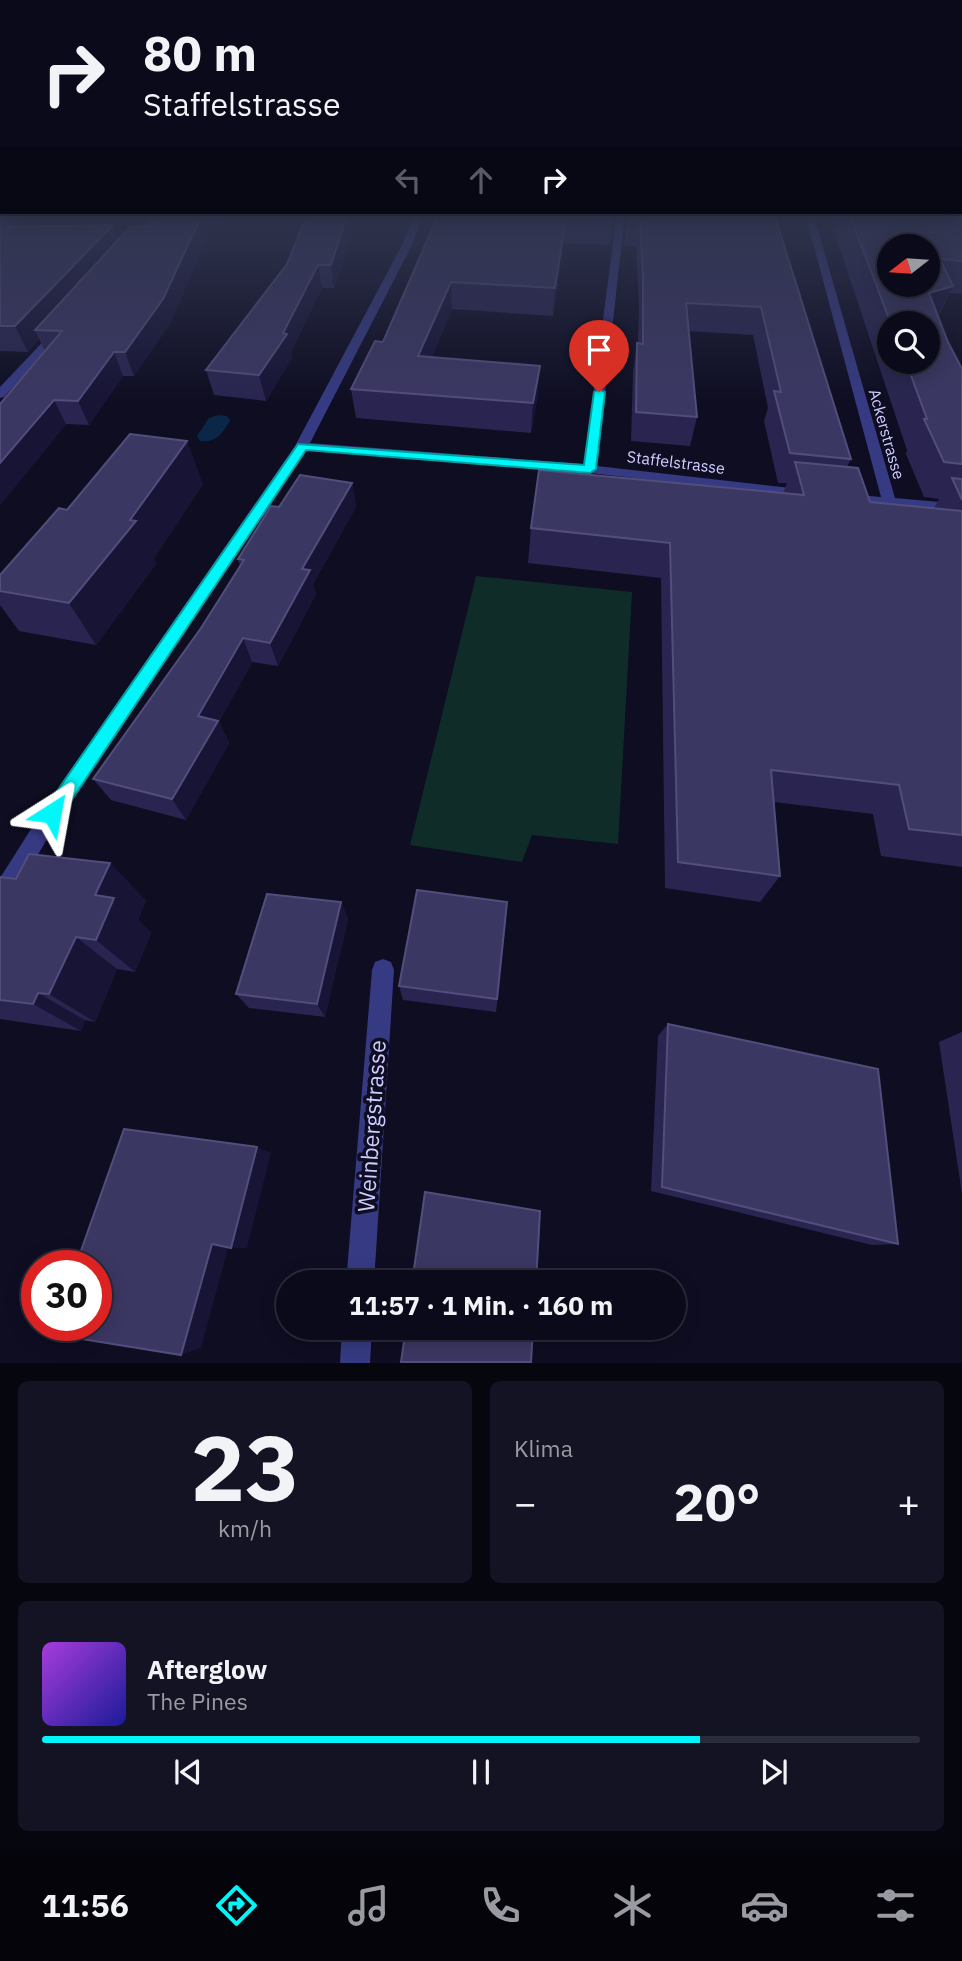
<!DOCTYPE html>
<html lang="de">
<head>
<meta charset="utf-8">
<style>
  :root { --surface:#0a0a1a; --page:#131323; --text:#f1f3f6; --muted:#999aa2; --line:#2a2b39; --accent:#00f6f8 }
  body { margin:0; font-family:"IBM Plex Sans",sans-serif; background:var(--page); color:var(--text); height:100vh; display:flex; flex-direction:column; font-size:26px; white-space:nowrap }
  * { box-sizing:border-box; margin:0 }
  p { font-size:23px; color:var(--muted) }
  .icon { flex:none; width:38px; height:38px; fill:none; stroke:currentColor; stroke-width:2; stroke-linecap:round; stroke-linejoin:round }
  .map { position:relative; height:1363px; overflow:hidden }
  .drawer { display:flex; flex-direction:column; gap:18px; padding:18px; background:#06060e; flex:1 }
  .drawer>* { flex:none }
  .top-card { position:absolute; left:0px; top:0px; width:962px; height:214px; box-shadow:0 4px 18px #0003,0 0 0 2px var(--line); background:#0a0a1a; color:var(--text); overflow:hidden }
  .needle { width:46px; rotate:253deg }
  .tools { position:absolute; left:877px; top:234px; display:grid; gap:14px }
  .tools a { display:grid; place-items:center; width:63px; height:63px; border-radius:50%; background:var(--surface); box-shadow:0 4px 18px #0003,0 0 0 2px var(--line); font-size:35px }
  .speed { position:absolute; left:21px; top:1250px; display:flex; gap:14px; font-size:35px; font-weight:700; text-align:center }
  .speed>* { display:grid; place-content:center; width:91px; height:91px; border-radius:50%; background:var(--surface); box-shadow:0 4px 18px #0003,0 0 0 2px var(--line); line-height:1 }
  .speed .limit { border:10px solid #d22; background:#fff; color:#111 }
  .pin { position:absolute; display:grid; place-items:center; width:60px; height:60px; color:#fff; margin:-72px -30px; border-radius:50% 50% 50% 0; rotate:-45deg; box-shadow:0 0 7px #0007 }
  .pin .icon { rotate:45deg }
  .me { position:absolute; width:77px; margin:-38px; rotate:34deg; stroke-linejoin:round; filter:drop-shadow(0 0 5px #0008) }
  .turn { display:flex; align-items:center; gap:24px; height:147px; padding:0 28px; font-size:32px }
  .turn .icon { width:91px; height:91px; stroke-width:2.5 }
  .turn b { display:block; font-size:49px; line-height:60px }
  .lanes { display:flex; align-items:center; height:66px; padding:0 28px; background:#0003; justify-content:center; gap:35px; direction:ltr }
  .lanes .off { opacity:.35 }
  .big { font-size:52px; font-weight:700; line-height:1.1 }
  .drawer .tile { flex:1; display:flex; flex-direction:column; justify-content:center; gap:10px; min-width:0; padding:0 24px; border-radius:10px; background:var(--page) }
  .drawer .dial { align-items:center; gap:0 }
  .dial b { font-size:91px; line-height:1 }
  .song { display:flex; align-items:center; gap:21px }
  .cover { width:84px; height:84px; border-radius:10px; background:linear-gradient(135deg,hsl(280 70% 55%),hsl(240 70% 35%)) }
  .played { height:7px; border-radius:4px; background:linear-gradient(90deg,var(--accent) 75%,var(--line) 75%) }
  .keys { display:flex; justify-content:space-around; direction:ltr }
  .heat { display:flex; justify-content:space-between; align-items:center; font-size:38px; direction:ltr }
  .drawer .tiles { flex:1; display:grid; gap:18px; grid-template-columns:1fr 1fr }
  .tile:last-child { grid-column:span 2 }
  .trip { position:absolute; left:276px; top:1270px; width:410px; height:70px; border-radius:35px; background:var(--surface); box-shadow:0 4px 18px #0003,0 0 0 2px var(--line); font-weight:700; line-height:70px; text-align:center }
  .menu { display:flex; height:112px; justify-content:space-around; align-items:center; background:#04040a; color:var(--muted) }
  .menu .icon { width:49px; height:49px }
  .menu .selected { color:var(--accent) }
  .menu b { font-size:32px; color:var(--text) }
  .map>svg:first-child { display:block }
  .green { fill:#0f2c28 }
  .water { fill:#0b2748 }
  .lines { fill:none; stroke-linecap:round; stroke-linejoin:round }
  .minor { fill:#363a82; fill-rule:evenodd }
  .wall { fill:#292550; fill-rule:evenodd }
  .shaded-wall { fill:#171436 }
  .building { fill:#3b3763; stroke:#524e7b; stroke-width:2; fill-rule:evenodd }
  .route { fill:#00f6f8; stroke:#00a0a1; stroke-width:2 }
  .labels { text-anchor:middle; stroke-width:7; stroke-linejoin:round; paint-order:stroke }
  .far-street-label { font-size:16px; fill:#cfcdff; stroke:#0e0d22 }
  .near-street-label { font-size:23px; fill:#cfcdff; stroke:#0e0d22 }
</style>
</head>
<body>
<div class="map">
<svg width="962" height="1363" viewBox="0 0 962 1363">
  <rect width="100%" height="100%" fill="#0e0d22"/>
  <path class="green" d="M476 576 632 592 618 844 532 835 522 862 410 845Z"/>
  <path class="water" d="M218 415 227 416 230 421C221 434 217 443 200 441L197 436 209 418Z"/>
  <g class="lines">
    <g class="minor">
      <path d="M157 213H165L136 246H130V242Z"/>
      <path d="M415 213H423L412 245 310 443 584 464 617 213H625L597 466 807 490 814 494 807 498 590 473 306 450 59 819 8 905 0 908V878L45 807 295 446 402 245Z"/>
      <path d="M805 213H813L895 498 962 504V514L846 502 839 498 846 494 881 497Z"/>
      <path d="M54 330 63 332 4 397 0 398V387Z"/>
      <path d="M383 959 391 962 394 970 374 1283H346L372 970 375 962Z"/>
      <path d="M342 1328H372L370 1363H340Z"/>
    </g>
  </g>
  <g class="wall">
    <path d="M0 213 50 226 113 225 118 240 154 226 164 213H231L225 223H213L171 322 134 376H123L89 425 66 424 0 505V404L45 351 39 339 28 352 0 351Z"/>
    <path d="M359 213 334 288H322L291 352 292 358 266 401 214 395 206 370Z"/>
    <path d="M437 213H615L610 245 564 243 553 316 452 309 432 357 538 395 531 433 356 418 351 389 383 342 432 229Z"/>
    <path d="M627 213H774L851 459 847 467 870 502 934 508 939 499 924 497 906 454 907 450 828 213H962V294L950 293 938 317 948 342 962 369V867L881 856 873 814 774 802 780 876 760 902 665 888 661 578 528 563 531 528 783 493 787 483H778L764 421 768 408 753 335 689 331 697 417 690 446 631 441 633 372 637 343H638L639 304 636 246H624ZM889 324H928V362H889Z"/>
    <path d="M352 483 356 507 313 584 316 594 278 666 252 662 219 722 229 743 186 820 111 800 93 779 201 628 240 566 238 559 279 507Z"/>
    <path d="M203 484 154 558 156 564 96 645 19 631 0 605V575L67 510Z"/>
    <path d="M110 863 146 901 138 920 151 933 135 972 117 969 95 1022 85 1020 81 1031 0 1019V877L16 879Z"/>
    <path d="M341 902 348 919 325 1017 249 1008 236 994Z"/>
    <path d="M506 919 496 1012 403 1000 399 986Z"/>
    <path d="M668 1024 898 1244 872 1245 651 1191 658 1036Z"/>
    <path d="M962 1032V1194L939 1042Z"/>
  </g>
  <g class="shaded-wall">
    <path d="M28 213H67L20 251 8 227Z"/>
    <path d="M203 213H210L213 223 171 322 134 376 125 352Z"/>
    <path d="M223 213H231L225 223Z"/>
    <path d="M348 213H359L334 288 331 265Z"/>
    <path d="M566 217 564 243 553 316 555 288Z"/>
    <path d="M113 225 121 249 35 330 39 339 28 352 15 326Z"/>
    <path d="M318 265 322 288 291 352 292 358 266 401 259 375 283 333Z"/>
    <path d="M451 282 452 309 420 385 418 356Z"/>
    <path d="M953 286 937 318 929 293Z"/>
    <path d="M114 352 123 376 89 425 78 401Z"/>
    <path d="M540 366 538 395 531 433 533 403Z"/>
    <path d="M54 400 66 424 0 505V463Z"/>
    <path d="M187 441 203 484 154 558 156 564 96 645 69 603Z"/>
    <path d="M352 483 356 507 313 584 316 594 278 666 270 643 302 569Z"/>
    <path d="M243 638 252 662 219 722 229 743 186 820 172 799 198 716Z"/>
    <path d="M110 863 146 901 138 920 151 933 135 972 96 940 95 895Z"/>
    <path d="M341 902 348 919 325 1017 317 1004Z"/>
    <path d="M76 937 117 969 95 1022 49 994Z"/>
    <path d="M38 993 85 1020 81 1031 33 1004Z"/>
    <path d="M257 1147 271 1153 247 1248H231Z"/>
    <path d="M212 1244 229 1245 201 1348 181 1355Z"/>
  </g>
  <g class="building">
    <path d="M0 213H28L8 227 113 225 15 326H0Z"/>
    <path d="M164 213H203L163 299 125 352H114L78 401 54 400 0 463V404L62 331 35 330 130 227 154 226Z"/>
    <path d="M308 213H348L331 265H318L283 333 287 334 259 375 206 370 287 264Z"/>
    <path d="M437 213H614L613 219 566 217 555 288 451 282 418 356 540 366 533 403 351 389 375 341 383 342 432 229Z"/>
    <path d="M628 213H774L851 459 790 453 774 391 781 392 761 307 686 303 697 417 636 412 637 343 643 344V277L640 220H628Z"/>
    <path d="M849 213H962V261L940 259 953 286 929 293 948 342 962 369V464L944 462 924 419H927L906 362H928V324H891ZM889 247H928V285H889Z"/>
    <path d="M130 434 187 441 130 520 136 521 69 603 0 591V575L59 508 67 510Z"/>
    <path d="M795 462 858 468 870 502 962 511V835L909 829 899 785 771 770 780 876 678 862 670 543 531 528 539 470 804 495Z"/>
    <path d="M300 475 352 483 302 569 310 570 270 643 243 638 198 716 218 721 172 799 93 779 201 628 244 560 238 559 271 506 279 507Z"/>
    <path d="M952 478 962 479V500Z"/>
    <path d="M29 854 110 863 95 895 114 898 96 940 76 937 49 994 38 993 33 1004 0 1000V877L16 879Z"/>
    <path d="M417 890 507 902 497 999 399 986Z"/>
    <path d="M267 894 341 902 317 1004 236 994Z"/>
    <path d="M668 1024 878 1069 898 1244 662 1187Z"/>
    <path d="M124 1129 257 1147 231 1248 212 1244 181 1355 51 1334 54 1325H96V1265H76Z"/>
    <path d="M425 1192 540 1211 536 1283H412Z"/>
    <path d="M406 1328H533L531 1362H401Z"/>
  </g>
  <linearGradient id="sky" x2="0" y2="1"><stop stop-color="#080713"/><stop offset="0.53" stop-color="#30354f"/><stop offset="1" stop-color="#30354f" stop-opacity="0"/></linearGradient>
  <rect width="962" height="403" fill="url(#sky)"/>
  <path class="route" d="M599 389 605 392 596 469 590 473 306 450 59 819H46L43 813 46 807 298 444 584 465 594 392Z"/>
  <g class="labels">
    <g class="far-street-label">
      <text transform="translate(887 434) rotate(74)" y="6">Ackerstrasse</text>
      <text transform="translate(676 462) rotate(7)" y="6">Staffelstrasse</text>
    </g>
    <g class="near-street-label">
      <text transform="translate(372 1126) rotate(-86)" y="8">Weinbergstrasse</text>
    </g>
  </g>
</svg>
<div class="tools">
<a><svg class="needle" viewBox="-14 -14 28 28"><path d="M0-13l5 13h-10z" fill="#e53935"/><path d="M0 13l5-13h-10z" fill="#999aa2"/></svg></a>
<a><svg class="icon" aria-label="search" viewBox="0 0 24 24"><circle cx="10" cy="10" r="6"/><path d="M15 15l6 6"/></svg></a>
</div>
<div class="speed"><div class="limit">30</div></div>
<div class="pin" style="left:599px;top:392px;background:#d93025"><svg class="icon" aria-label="arrive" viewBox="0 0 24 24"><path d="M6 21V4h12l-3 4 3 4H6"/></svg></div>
<svg class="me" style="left:52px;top:813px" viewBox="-20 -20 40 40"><path d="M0-17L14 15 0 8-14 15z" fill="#00f6f8" stroke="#fff" stroke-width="4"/></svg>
<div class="trip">11:57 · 1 Min. · 160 m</div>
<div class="top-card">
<div class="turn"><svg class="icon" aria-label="right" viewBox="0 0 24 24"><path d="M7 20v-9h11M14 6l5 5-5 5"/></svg><div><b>80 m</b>Staffelstrasse</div></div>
<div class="lanes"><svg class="icon off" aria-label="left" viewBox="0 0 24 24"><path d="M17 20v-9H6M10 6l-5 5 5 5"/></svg><svg class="icon off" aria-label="ahead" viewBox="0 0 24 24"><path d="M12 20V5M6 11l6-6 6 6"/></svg><svg class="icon" aria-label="right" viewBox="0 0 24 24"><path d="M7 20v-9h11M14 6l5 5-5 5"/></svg></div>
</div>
</div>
<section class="drawer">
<div class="tiles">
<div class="tile dial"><b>23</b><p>km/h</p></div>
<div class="tile"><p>Klima</p>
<div class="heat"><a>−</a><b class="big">20°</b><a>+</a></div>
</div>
<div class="tile">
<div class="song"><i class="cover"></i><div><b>Afterglow</b><p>The Pines</p></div></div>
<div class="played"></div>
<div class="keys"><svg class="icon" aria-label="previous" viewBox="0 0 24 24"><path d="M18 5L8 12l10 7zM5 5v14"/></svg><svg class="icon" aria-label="pause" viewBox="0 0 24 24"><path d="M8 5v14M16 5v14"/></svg><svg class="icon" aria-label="next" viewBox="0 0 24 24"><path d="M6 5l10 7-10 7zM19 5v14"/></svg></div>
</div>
</div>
</section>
<nav class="menu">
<b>11:56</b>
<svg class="icon selected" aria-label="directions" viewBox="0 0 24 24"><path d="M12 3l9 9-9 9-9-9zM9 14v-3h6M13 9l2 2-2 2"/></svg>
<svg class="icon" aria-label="music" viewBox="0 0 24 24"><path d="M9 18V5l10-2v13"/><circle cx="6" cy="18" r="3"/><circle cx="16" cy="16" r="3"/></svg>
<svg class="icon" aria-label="phone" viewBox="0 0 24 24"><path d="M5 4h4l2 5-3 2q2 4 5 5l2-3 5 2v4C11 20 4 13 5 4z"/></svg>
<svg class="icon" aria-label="climate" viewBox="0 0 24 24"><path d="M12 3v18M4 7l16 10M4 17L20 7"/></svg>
<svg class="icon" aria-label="car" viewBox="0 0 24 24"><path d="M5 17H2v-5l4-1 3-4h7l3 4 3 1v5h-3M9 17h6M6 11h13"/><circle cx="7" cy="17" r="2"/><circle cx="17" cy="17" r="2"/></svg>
<svg class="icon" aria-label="filters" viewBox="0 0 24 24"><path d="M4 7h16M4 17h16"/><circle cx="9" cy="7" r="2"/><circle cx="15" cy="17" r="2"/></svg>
</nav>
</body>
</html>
